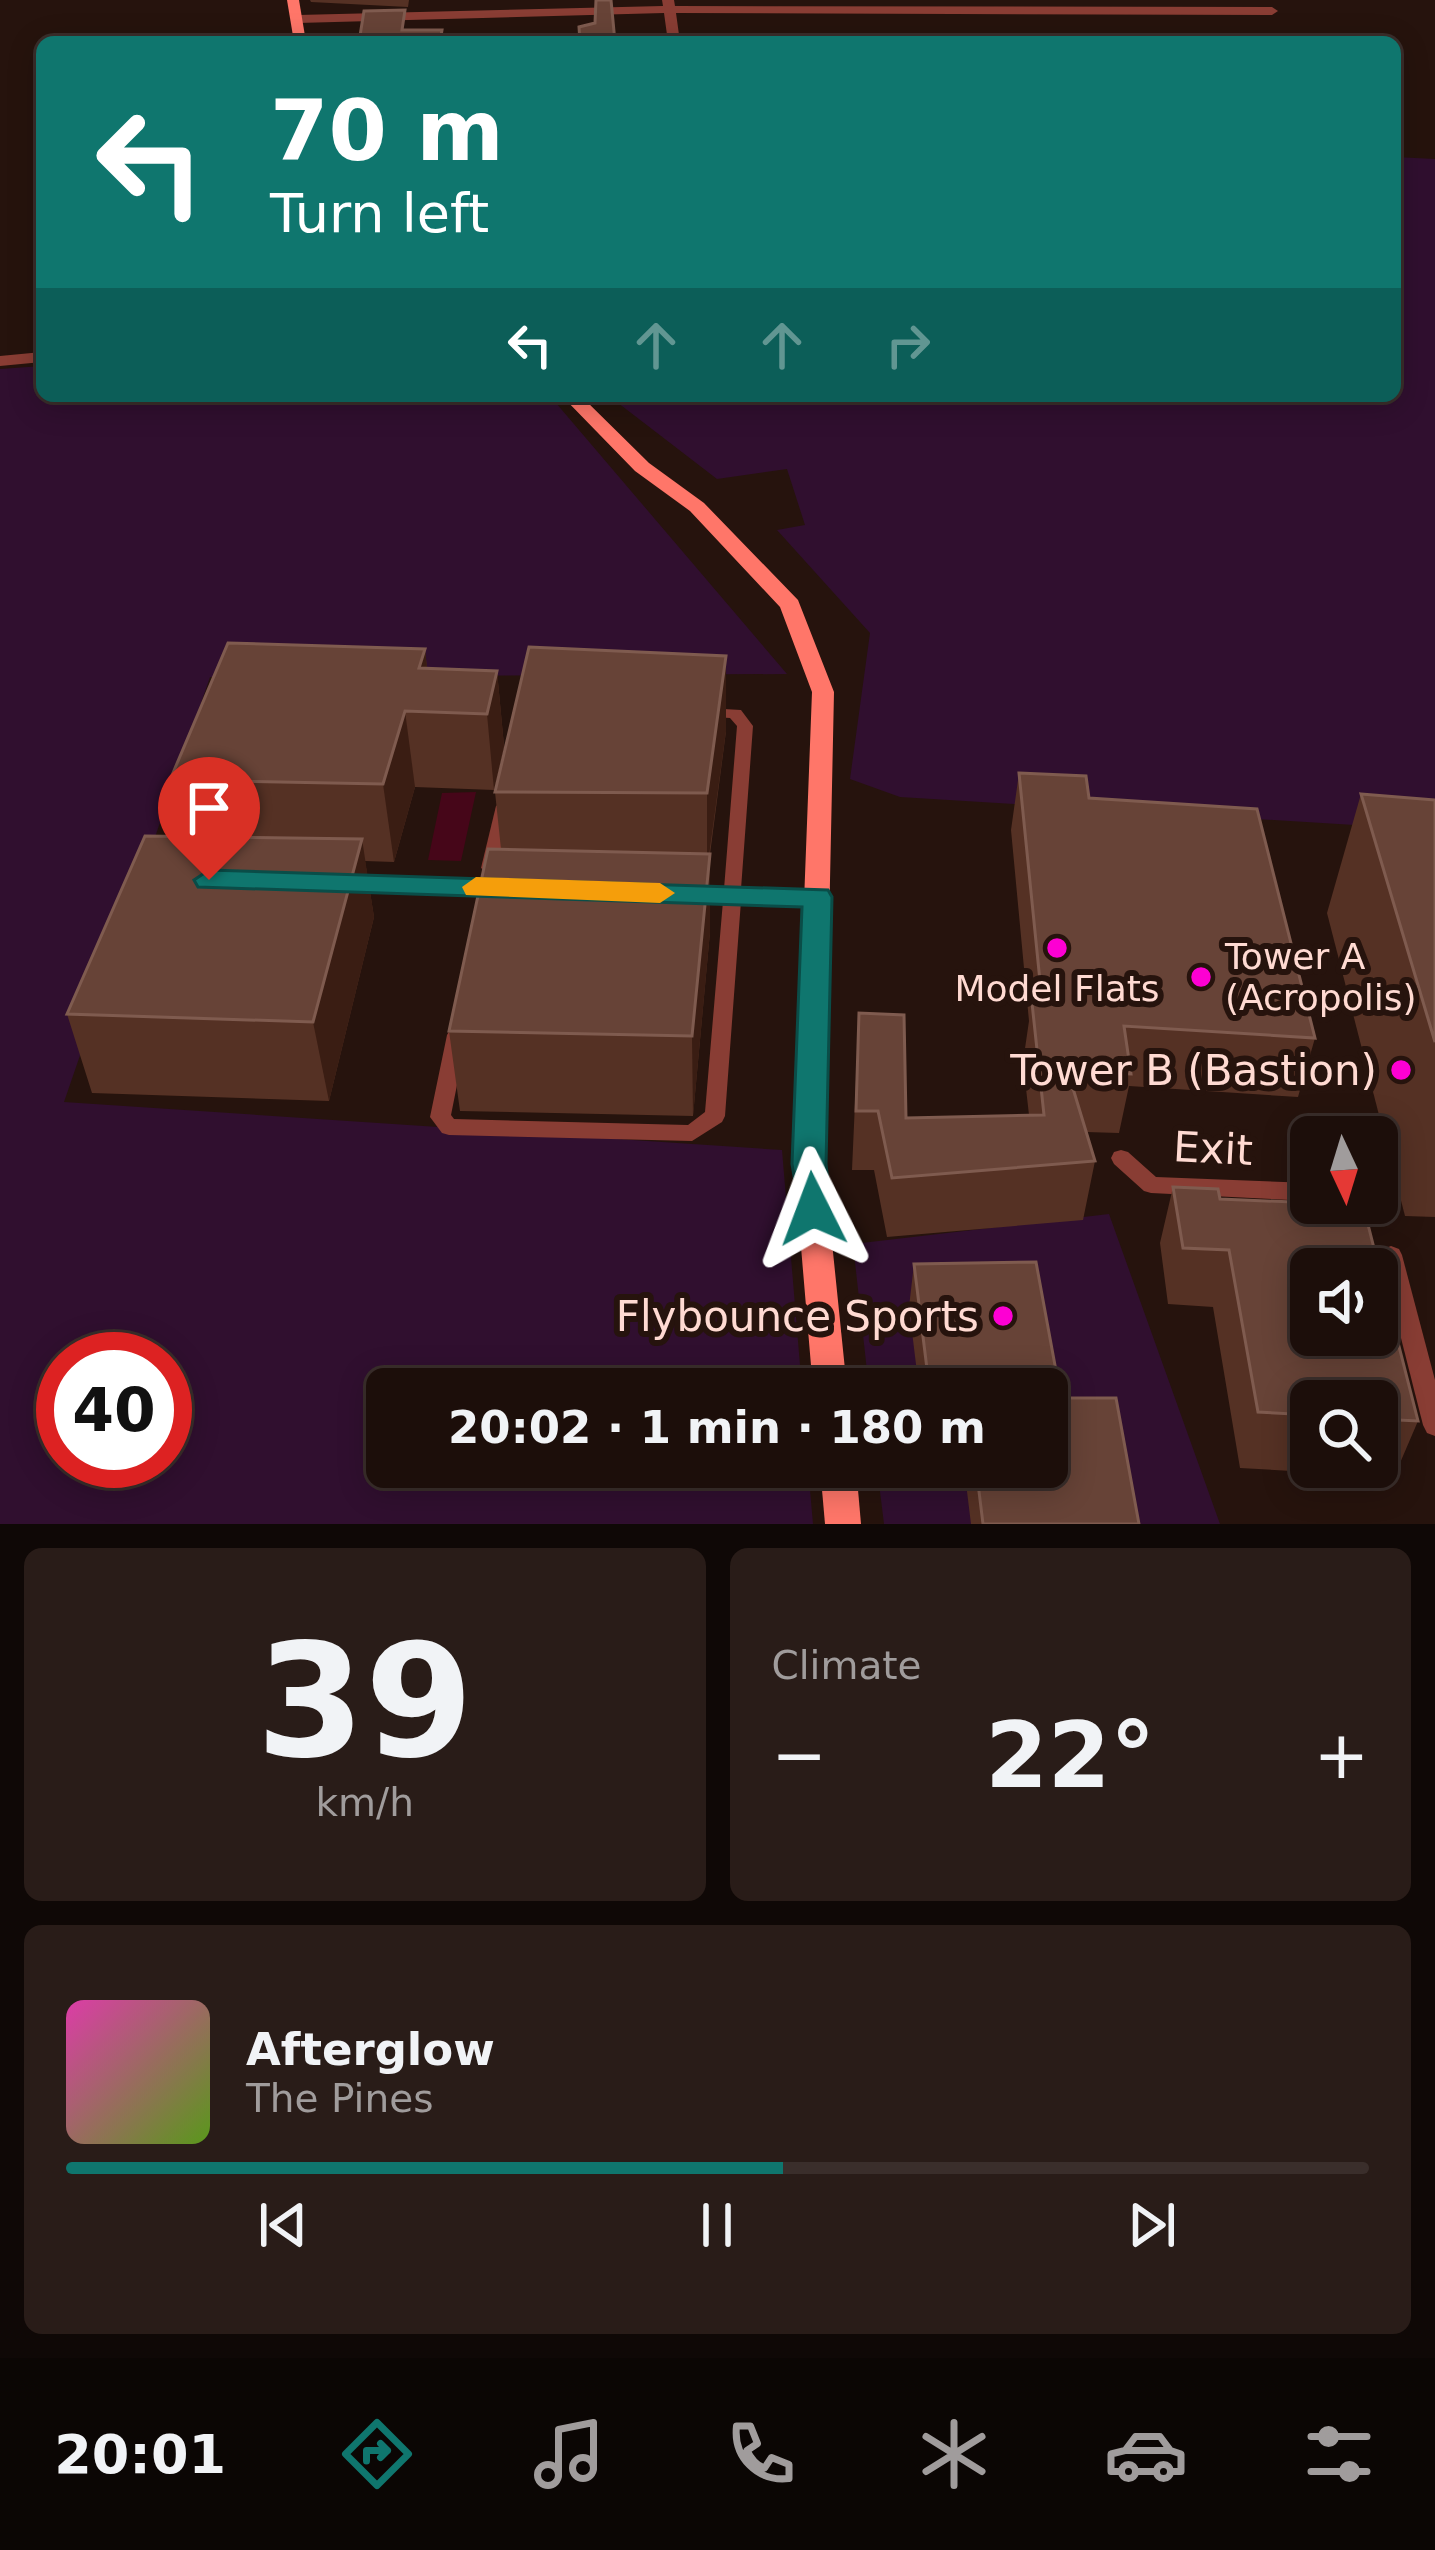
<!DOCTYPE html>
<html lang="en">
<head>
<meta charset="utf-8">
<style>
  :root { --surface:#1c0e0a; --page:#291c18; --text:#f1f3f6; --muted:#a09c9c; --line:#3a2e2b; --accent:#0f766e }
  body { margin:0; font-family:"DejaVu Sans",sans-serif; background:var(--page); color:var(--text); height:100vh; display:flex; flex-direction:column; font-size:45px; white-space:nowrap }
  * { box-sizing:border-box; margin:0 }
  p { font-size:39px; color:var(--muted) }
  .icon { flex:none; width:66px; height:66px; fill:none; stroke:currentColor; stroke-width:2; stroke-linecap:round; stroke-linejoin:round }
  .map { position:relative; height:1524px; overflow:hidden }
  .panel { display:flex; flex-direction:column; gap:24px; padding:24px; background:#0f0806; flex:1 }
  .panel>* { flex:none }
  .hud { position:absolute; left:36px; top:36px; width:1365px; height:366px; border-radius:18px; box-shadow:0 6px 30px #0003,0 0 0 3px var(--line); background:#0f766e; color:#fff; overflow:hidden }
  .needle { width:78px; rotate:176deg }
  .buttons { position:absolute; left:1290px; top:1116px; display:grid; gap:24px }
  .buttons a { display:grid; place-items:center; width:108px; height:108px; border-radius:18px; background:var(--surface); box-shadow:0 6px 30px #0003,0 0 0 3px var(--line); font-size:60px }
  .speed { position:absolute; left:36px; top:1332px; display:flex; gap:24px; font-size:60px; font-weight:700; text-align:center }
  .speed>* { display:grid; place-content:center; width:156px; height:156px; border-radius:50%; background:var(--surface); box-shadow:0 6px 30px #0003,0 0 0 3px var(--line); line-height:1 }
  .speed .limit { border:18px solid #d22; background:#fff; color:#111 }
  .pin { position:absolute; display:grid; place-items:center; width:102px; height:102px; color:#fff; margin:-123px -51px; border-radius:50% 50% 50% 0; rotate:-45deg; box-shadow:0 0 12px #0007 }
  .pin .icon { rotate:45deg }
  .me { position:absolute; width:132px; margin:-66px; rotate:357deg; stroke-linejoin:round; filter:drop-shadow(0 0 9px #0008) }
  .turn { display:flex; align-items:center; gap:42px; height:252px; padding:0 36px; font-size:54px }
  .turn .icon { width:156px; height:156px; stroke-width:2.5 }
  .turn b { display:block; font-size:84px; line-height:102px }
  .lanes { display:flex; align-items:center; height:114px; padding:0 36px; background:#0003; justify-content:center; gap:60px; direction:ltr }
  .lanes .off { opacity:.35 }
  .big { font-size:90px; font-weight:700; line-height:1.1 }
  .panel .widget { flex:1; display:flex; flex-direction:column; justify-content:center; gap:18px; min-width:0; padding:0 42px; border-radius:18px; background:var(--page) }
  .panel .dial { align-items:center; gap:0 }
  .dial b { font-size:156px; line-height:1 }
  .song { display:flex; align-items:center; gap:36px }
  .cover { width:144px; height:144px; border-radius:18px; background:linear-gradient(135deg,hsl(320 70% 55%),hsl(90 70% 35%)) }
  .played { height:12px; border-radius:6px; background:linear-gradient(90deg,var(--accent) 55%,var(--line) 55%) }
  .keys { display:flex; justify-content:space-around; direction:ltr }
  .heat { display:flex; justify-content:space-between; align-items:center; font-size:66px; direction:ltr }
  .panel .tiles { flex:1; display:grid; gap:24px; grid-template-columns:1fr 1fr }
  .widget:last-child { grid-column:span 2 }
  .trip { position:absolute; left:366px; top:1368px; width:702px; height:120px; border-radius:18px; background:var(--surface); box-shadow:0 6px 30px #0003,0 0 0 3px var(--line); font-weight:700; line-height:120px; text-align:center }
  .tab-bar { display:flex; height:192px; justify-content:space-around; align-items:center; background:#0b0604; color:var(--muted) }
  .tab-bar .icon { width:84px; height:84px }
  .tab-bar .selected { color:var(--accent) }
  .tab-bar b { font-size:54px; color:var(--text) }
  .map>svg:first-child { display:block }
  .green { fill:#300f2f; fill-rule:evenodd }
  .water { fill:#460619 }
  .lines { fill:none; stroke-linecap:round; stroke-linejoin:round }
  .lane { fill:#893d34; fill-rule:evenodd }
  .street { fill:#893d34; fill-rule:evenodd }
  .secondary { fill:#ff7669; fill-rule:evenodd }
  .wall { fill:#553124; fill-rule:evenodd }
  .shaded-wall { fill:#3a1d13 }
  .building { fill:#674337; stroke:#7f5b4f; stroke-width:3; fill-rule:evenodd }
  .route { fill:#0f766e; stroke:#0a4d48; stroke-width:3 }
  .slow { fill:#f59e0b }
  .poi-dot { fill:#fd00d3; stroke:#26130d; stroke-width:4.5 }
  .labels { text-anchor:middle; stroke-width:12; stroke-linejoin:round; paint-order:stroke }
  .poi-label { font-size:36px; fill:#ffdad2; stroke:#26130d; text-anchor:start }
  .near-poi-label { font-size:42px; fill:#ffdad2; stroke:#26130d; text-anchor:end }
  .near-street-label { font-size:42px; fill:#ffdad2; stroke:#26130d }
</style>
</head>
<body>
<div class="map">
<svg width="1435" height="1524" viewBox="0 0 1435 1524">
  <rect width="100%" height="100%" fill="#26130d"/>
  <g class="green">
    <path d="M1395 157 1435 159V830L900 797 850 779 870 633 777 530 805 525 787 469 717 479 609 396H1395Z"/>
    <path d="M42 366V396H550L787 674 210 677 64 1102 782 1150 802 1389H387V1467H808L813 1524H0V369ZM63 1359H165V1461H63Z"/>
    <path d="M1109 1214 1220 1524H884L877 1467H1047V1389H869L853 1244Z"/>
  </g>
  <path class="water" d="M476 792 461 861 428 860 442 793Z"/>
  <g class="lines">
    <g class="lane">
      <path d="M706 708 741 710 753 726 741 889 817 891 823 893 826 897 823 901 817 903 741 901 725 1116 722 1122 692 1141 449 1135 442 1133 430 1117 447 1035 450 1030 457 1028 464 1030 467 1035 451 1115 454 1119 688 1125 705 1112 723 901 686 898 683 894 686 890 724 889 737 726 730 718 700 716 698 713Z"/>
      <path d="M504 801 512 806 499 868 490 874 481 868 496 806Z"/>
      <path d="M350 878 499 882 505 884 508 888 505 892 499 894 344 888 341 884 344 880Z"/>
      <path d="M1121 1150 1128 1152 1156 1177 1311 1183V1201L1151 1193 1144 1191 1114 1164 1111 1158 1114 1152Z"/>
      <path d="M1391 1246 1399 1249 1402 1255 1435 1380V1436L1427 1433 1423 1425 1380 1255 1383 1249Z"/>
    </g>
    <g class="street">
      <path d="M662 0H674L675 6 1272 7 1278 11 1272 15 676 13 680 42H668L664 13 298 23 292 19 298 15 663 6Z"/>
      <path d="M813 38 825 39 827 42H807Z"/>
      <path d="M42 352V362L0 366V356Z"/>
    </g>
    <g class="secondary">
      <path d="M287 0H299L306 42H294Z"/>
      <path d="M562 396H581L649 463 704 503 798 600 834 692 824 1164 847 1389H813L794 1164 812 692 780 607 690 511 635 471Z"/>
      <path d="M820 1467H856L861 1524H825Z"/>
    </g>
  </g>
  <g class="wall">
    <path d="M310 0H409L408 7 311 2Z"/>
    <path d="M425 649 427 669 497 671 504 746 494 790 415 787 394 862 365 861 374 917 329 1101 92 1093 67 1014 184 837 170 780Z"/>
    <path d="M726 731 710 854V932L693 1116 460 1111 449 1031 501 849 495 792Z"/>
    <path d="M1019 773 1089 798 1315 1038 1298 1097 1129 1086 1119 1133 1086 1132 1095 1161 1083 1220 887 1237 874 1170H852L859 1013 906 1118 1029 1115 1023 1062 1029 1021 1011 830Z"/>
    <path d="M1361 794 1435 800V1217L1405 1216 1327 913Z"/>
    <path d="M1173 1187 1220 1199 1418 1421 1394 1477 1240 1468 1213 1307 1168 1304 1160 1243ZM1311 1401H1377V1467H1311Z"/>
    <path d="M914 1264 1061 1398 1139 1524H971L964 1467H1047V1389H919L909 1307Z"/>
  </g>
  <g class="shaded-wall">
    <path d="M425 649 432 712 419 668Z"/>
    <path d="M726 656V731L707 870V793Z"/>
    <path d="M497 671 504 746 494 790 487 714Z"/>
    <path d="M405 711 415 787 394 862 383 784Z"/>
    <path d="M362 839 374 917 329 1101 313 1022Z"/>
    <path d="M710 854V932L693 1116 692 1036Z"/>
  </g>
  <g class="building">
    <path d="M596 0H611L615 42H580L579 27 595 23Z"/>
    <path d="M405 10 402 30H442L440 42H359L364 11Z"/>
    <path d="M228 643 425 649 419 668 497 671 487 714 405 711 383 784 170 780Z"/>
    <path d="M529 647 726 656 707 793 495 792Z"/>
    <path d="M1019 773 1086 776 1089 798 1257 809 1315 1038 1124 1026 1131 1074 1068 1072 1095 1161 892 1178 878 1111H856L859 1013 904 1015 906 1118 1044 1115 1032 1003 1042 1001Z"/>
    <path d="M1361 794 1435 800V1042Z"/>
    <path d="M145 836 362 839 313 1022 67 1014Z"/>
    <path d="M488 849 710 854 692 1036 449 1031Z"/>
    <path d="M1173 1187 1218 1189 1220 1199 1363 1205 1418 1421 1377 1419V1401H1311V1415L1258 1412 1229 1250 1183 1248ZM1311 1269H1377V1335H1311Z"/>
    <path d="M1036 1262 1061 1398H1116L1139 1524H983L976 1467H1047V1389H967L965 1376 928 1377 914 1264Z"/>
  </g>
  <path class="route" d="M209 870 828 890 832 897 826 1164 831 1209 826 1219 813 1223 801 1219 792 1164 802 907 198 887 194 880Z"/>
  <path class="slow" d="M476 877 660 883 675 893 660 903 466 895 462 887Z"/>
  <g class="poi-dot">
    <circle cx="1057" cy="948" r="12"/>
    <circle cx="1201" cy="977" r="12"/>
    <circle cx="1401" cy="1070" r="12"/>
    <circle cx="1003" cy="1316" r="12"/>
  </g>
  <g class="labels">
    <g class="poi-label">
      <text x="1225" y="969">Tower A<tspan x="1225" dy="41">(Acropolis)</tspan></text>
      <text x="1057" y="1001" text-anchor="middle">Model Flats</text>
    </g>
    <g class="near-poi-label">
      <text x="1377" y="1085">Tower B (Bastion)</text>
      <text x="979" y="1331">Flybounce Sports</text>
    </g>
    <g class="near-street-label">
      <text transform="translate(1213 1148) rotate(3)" y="15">Exit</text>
    </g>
  </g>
</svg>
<div class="buttons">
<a><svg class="needle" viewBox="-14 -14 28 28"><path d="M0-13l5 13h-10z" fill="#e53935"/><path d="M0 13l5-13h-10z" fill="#a09c9c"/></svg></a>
<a><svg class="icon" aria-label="sound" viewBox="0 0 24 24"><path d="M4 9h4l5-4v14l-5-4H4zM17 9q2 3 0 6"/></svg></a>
<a><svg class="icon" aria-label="search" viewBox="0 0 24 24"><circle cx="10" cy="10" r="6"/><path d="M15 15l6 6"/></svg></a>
</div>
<div class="speed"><div class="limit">40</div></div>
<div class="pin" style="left:209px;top:880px;background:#d93025"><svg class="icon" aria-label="arrive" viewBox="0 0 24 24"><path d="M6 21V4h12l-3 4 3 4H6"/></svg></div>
<svg class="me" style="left:813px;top:1209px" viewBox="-20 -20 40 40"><path d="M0-17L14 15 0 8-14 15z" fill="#0f766e" stroke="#fff" stroke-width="4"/></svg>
<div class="trip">20:02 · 1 min · 180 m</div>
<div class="hud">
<div class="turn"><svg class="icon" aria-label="left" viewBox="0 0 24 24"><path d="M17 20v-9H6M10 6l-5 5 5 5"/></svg><div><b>70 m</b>Turn left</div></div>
<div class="lanes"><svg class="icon" aria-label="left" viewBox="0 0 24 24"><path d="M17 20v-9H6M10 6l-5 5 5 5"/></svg><svg class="icon off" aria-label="ahead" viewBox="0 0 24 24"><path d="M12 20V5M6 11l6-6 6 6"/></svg><svg class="icon off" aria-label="ahead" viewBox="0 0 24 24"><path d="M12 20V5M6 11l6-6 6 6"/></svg><svg class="icon off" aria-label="right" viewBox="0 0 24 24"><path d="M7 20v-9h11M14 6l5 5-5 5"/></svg></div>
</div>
</div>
<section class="panel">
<div class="tiles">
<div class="widget dial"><b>39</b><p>km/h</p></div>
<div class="widget"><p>Climate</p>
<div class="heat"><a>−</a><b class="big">22°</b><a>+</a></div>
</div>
<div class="widget">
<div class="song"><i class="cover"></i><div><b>Afterglow</b><p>The Pines</p></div></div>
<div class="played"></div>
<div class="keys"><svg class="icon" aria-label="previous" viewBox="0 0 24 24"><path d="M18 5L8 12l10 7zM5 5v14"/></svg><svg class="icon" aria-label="pause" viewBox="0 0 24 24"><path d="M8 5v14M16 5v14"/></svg><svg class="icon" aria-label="next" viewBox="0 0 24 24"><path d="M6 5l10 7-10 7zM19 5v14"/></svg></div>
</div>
</div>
</section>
<nav class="tab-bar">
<b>20:01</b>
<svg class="icon selected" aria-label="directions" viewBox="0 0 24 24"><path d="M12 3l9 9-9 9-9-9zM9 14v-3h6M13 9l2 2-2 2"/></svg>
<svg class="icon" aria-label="music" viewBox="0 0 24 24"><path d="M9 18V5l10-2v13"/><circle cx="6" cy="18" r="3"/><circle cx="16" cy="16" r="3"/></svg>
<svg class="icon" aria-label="phone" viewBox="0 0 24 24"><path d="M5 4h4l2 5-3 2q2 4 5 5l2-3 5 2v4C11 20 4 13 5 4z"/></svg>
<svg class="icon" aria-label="climate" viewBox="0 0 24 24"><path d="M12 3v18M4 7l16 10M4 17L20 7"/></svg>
<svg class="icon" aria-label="car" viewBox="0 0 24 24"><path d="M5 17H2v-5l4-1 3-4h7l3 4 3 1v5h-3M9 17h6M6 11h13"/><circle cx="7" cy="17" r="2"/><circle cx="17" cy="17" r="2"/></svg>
<svg class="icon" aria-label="filters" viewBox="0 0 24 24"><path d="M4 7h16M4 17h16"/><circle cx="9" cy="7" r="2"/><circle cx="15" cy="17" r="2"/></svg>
</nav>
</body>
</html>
